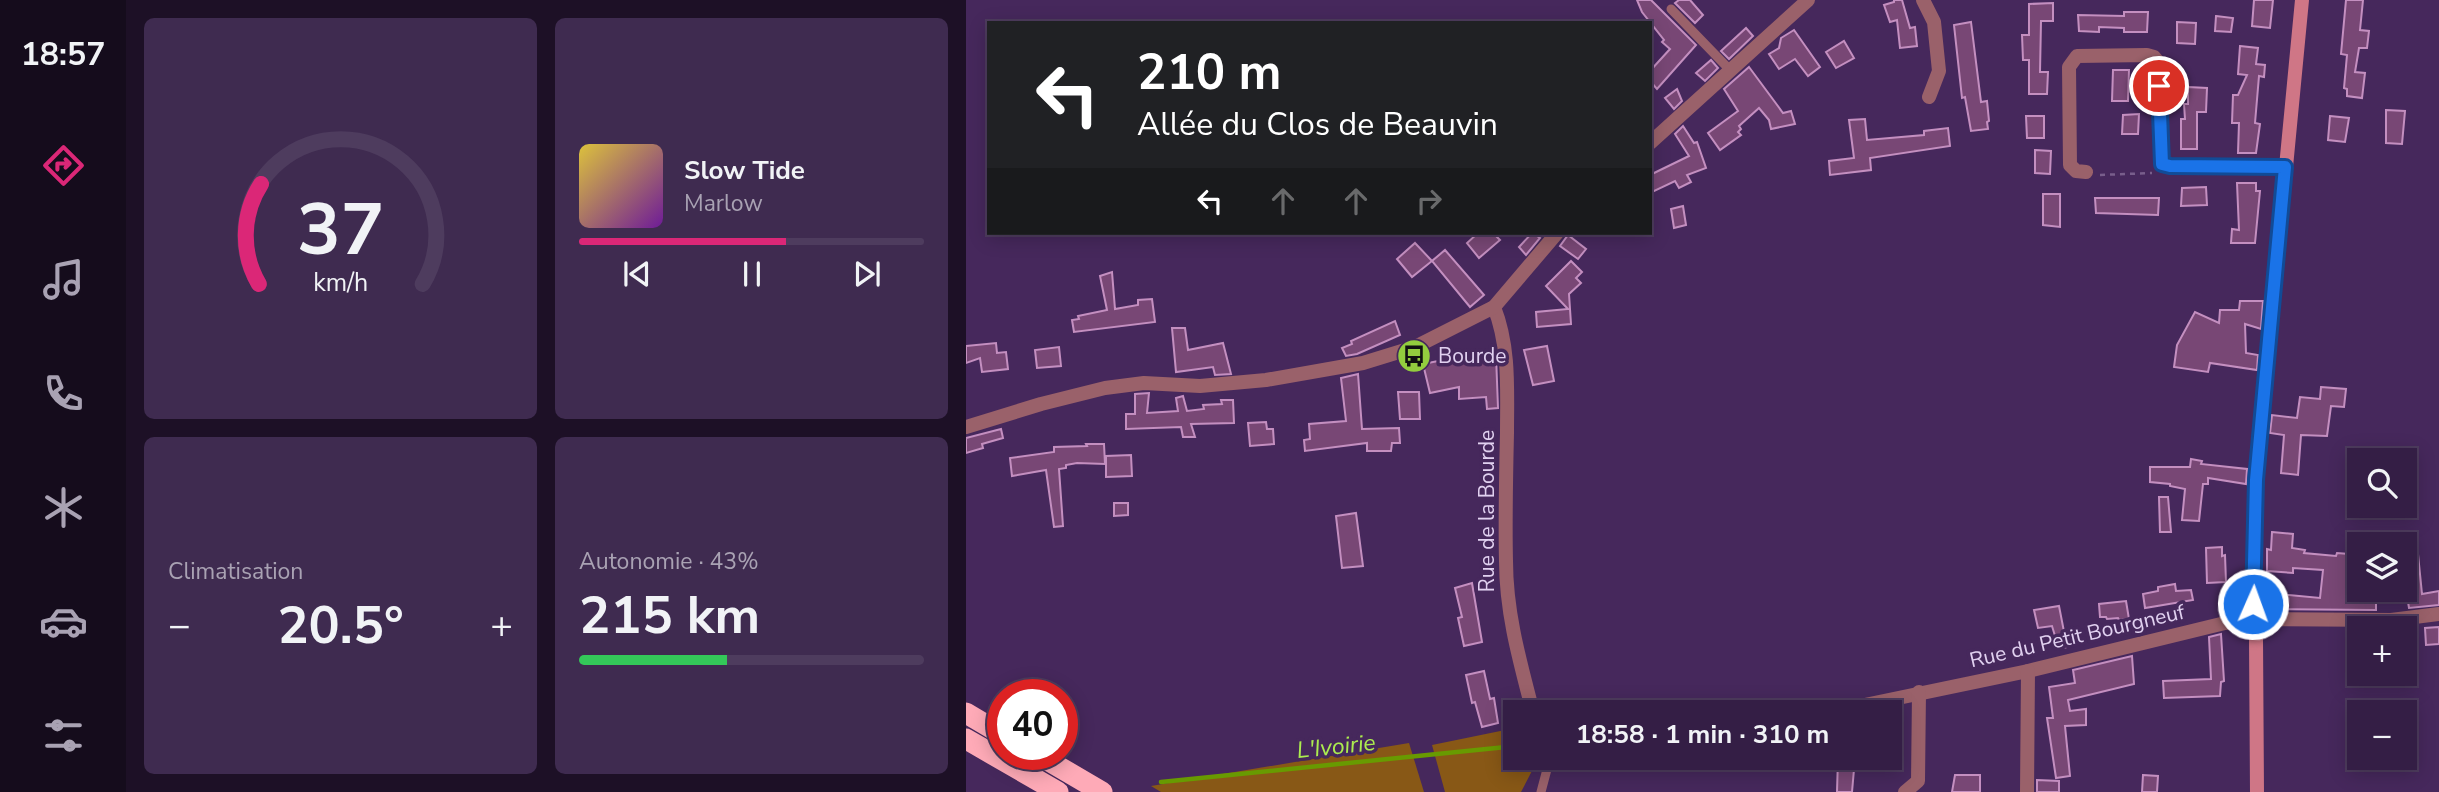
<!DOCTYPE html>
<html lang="fr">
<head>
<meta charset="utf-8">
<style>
  :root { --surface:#341e45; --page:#3f2b50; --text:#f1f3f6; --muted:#a9a2b3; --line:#4e3c5e; --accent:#db2777 }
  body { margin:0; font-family:"Nunito Sans",sans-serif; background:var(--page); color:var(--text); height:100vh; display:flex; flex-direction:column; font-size:26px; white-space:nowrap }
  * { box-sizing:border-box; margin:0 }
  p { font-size:23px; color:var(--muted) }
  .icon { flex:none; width:38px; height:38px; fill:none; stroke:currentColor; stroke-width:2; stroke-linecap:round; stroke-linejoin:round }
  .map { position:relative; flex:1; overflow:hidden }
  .details { display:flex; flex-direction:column; gap:18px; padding:18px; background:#1d1026; width:840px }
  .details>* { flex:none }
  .hud { position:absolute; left:21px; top:21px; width:665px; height:214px; border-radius:0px; box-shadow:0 4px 18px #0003,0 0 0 2px var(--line); background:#202124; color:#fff; overflow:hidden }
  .fabs { position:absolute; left:1381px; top:448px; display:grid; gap:14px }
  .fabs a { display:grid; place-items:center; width:70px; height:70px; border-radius:0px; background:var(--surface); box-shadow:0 4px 18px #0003,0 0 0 2px var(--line); font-size:35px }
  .speed { position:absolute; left:21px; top:679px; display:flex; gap:14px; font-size:35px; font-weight:700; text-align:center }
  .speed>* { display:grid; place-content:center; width:91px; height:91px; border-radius:50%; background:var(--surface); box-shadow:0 4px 18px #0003,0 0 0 2px var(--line); line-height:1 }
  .speed .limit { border:10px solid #d22; background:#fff; color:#111 }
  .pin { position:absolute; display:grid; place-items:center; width:60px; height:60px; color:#fff; margin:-30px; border:4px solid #fff; border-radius:50%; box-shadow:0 2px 7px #0007 }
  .me { position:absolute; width:77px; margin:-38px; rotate:2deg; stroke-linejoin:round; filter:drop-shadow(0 0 5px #0008) }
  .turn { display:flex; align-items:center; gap:24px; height:147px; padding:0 35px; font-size:32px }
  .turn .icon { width:91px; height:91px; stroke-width:2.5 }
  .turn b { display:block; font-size:49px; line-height:60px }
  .lanes { display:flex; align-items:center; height:66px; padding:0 35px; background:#0003; justify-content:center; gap:35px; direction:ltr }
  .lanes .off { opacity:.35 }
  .big { font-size:52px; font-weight:700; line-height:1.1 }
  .details .widget { flex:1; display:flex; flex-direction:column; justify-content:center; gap:10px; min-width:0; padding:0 24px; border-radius:10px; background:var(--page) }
  .details .dial { align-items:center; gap:0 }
  .dial svg { height:182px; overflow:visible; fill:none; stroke:var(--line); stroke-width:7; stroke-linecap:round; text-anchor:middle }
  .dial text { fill:var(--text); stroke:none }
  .song { display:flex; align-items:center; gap:21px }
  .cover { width:84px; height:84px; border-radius:10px; background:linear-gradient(135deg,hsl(50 70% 55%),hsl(280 70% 35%)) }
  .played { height:7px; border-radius:4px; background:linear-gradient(90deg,var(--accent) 60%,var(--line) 60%) }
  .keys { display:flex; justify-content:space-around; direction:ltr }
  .heat { display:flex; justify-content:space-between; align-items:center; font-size:38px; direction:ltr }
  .charge { height:10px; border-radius:5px; background:linear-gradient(90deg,#34c759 43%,var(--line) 0) }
  .details .tiles { flex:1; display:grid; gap:18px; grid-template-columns:repeat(2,1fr) }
  .trip { position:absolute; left:537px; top:700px; width:399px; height:70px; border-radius:0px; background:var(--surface); box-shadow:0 4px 18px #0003,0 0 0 2px var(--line); font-weight:700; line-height:70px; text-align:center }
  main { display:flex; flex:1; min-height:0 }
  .tab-bar { display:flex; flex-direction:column; width:126px; justify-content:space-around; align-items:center; background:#150c1c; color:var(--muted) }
  .tab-bar .icon { width:49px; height:49px }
  .tab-bar .active { color:var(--accent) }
  .tab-bar b { font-size:32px; color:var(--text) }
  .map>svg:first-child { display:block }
  .forest { fill:#885816 }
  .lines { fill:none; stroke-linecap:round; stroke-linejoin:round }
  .stream { stroke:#689a01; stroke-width:4.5 }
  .building { fill:#784775; stroke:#c48fc0; stroke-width:2 }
  .path { stroke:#785e8b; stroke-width:2.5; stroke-dasharray:5 5; stroke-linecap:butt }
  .lane { stroke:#9a616a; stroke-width:9 }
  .street { stroke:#9a616a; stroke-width:14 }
  .secondary { stroke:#cf7686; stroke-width:14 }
  .highway { stroke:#feaab7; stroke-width:21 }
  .route-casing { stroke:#114b97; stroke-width:18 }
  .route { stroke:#1a73e8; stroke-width:12 }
  .labels { text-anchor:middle; stroke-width:7; stroke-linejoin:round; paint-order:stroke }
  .poi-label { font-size:21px; fill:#e1d1f0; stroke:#46285c; text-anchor:start }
  .street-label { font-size:21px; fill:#e1d1f0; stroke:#46285c }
  .water-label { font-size:23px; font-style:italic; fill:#acec4f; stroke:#46285c }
</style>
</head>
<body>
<main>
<nav class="tab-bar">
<b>18:57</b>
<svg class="icon active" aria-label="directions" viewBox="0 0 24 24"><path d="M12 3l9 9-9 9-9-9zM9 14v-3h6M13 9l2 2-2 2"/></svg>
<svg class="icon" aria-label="music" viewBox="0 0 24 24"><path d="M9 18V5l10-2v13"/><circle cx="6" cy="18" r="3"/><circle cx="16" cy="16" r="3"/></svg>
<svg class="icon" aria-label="phone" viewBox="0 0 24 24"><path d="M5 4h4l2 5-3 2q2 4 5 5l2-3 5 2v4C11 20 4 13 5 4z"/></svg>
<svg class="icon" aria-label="climate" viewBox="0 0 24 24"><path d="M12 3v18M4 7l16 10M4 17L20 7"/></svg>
<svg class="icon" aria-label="car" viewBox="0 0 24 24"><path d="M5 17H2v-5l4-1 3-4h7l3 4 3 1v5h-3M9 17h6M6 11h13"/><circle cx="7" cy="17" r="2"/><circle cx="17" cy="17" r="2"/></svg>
<svg class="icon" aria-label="filters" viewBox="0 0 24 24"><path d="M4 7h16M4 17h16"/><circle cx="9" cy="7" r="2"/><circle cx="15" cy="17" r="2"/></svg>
</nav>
<section class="details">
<div class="tiles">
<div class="widget dial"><svg viewBox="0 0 100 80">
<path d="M14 69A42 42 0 1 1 86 69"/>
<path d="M14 69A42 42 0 0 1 15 25" stroke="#db2777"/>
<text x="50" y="56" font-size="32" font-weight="700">37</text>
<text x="50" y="72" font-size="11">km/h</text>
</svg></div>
<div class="widget">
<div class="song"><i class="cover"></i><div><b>Slow Tide</b><p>Marlow</p></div></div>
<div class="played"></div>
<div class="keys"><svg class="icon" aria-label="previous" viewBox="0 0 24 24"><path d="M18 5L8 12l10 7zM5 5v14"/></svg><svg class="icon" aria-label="pause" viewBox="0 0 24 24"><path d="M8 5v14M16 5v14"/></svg><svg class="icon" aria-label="next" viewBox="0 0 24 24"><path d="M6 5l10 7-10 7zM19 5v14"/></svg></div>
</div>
<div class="widget"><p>Climatisation</p>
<div class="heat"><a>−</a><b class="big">20.5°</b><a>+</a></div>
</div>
<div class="widget"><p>Autonomie · 43%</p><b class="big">215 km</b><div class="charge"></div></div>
</div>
</section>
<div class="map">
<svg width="1473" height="792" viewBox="0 0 1473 792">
  <rect width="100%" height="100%" fill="#46285c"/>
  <g class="forest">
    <path d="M549 728 550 758H567L568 767 555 792H479L466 745Z"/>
    <path d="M443 743 458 792H195L185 786Z"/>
  </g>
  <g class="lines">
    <path class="stream" d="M195 782 550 746"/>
  </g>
  <g class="building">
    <path d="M671 0H685L730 45 691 89 684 81V71L704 49 696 42 698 40 676 12Z"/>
    <path d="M713 0H724L737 15 729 23 709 3Z"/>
    <path d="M928 0H936L944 28 949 27 951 46 934 48 931 20 924 22 918 5 928 2Z"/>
    <path d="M1288 0H1307L1304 28 1286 26Z"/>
    <path d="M1380 0H1397L1394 30 1403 31 1401 48H1393L1389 72 1399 73 1396 98 1381 96V89L1378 88 1381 55 1375 54Z"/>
    <path d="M1087 3V21H1075L1074 72H1082L1081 94H1063V60H1057L1056 35H1063V4Z"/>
    <path d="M1158 12H1182L1181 32H1158V28L1133 27V32L1113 31 1112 15 1158 16Z"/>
    <path d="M1250 16 1267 18 1265 32 1249 31Z"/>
    <path d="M1005 22 1015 102 1021 101 1023 121 1021 122 1022 129 1005 131 999 97 996 98 988 25Z"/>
    <path d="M1211 22 1230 23 1229 44 1211 43Z"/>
    <path d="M780 28 787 36 763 59 755 51Z"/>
    <path d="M828 30 854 67 842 76 829 59 813 69 803 54 813 48 815 38Z"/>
    <path d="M878 41 888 58 870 68 860 52Z"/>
    <path d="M1274 46 1292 48 1290 64 1299 65 1298 77 1293 76 1289 123 1294 124 1290 153H1272L1273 123H1266L1267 95H1272L1281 75 1272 74Z"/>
    <path d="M745 60 752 68 739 81 730 73Z"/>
    <path d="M783 67 817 113 825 111 829 124 805 129 803 120 793 108 773 126 775 129 772 132 775 135 754 150 742 133 772 111 758 89Z"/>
    <path d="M1147 70H1163L1162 101H1146Z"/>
    <path d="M1222 87 1241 88 1240 112H1231V149H1215V119H1219L1218 104H1222Z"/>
    <path d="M711 89 716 101 708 109 699 98Z"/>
    <path d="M1420 110 1439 111 1436 144 1420 143Z"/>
    <path d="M1173 114 1172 134H1156L1157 115Z"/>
    <path d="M1060 116H1078V138H1061Z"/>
    <path d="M1364 116 1383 118 1379 142 1362 140Z"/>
    <path d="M899 119 901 140 958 135V131L982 128 984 146 904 158 905 170 864 175 863 161 888 158 883 120Z"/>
    <path d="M717 126 728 143 731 142 740 168 721 175 725 182 713 188 709 181 684 193V175L723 156 709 134Z"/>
    <path d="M1069 150 1085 151 1084 174 1069 173Z"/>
    <path d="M1271 183H1290V191H1294L1289 243H1265L1266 229 1273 230Z"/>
    <path d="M1240 187 1241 205 1215 206 1216 188Z"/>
    <path d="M1077 194H1094V227L1077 225Z"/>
    <path d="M1129 198H1193L1192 215 1130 213Z"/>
    <path d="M717 206 720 225 708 228 705 209Z"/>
    <path d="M512 233H527L534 240 513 258 501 243Z"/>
    <path d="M566 233 574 238 560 255 553 247Z"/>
    <path d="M602 235 620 249 612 259 594 246Z"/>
    <path d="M449 243 466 261 446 277 431 259Z"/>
    <path d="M479 250 518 295 504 307 466 261Z"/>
    <path d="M605 261 616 272 610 278 615 283 603 294 605 324 571 327 570 312 602 309 580 286Z"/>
    <path d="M146 272 149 309 172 305V300L186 299 189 322 108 332 106 320 113 319 112 316 141 310 134 276Z"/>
    <path d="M1274 301H1297L1295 329 1279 324 1280 353 1292 355 1291 370 1244 363 1242 372 1208 367 1211 345 1229 312 1253 323 1254 310H1273Z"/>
    <path d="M429 321 434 335 391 354 380 356 376 348 386 344 385 341Z"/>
    <path d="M206 328H219L222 350 257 343 265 374 249 375 247 367 210 372Z"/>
    <path d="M30 343 31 353 40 352 42 369 16 372 14 358 0 363V346Z"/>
    <path d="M581 346 588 381 567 385 558 350Z"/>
    <path d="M93 347 95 366 71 368 69 350Z"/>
    <path d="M530 355 532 408 521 409 520 397 493 399V387L464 393 457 364 487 358Z"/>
    <path d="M392 374 396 429 433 428 434 443H426L425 451H401V443L339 451 338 440 344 439 343 424 380 421 375 378Z"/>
    <path d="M1355 387 1380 389 1378 407 1365 406 1361 436 1335 435 1332 475 1315 473 1318 435 1304 433 1306 415 1331 418 1334 397 1354 399Z"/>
    <path d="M432 392H453L454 419H434Z"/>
    <path d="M183 393 181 413 212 411 210 398 217 396 221 411 238 409 237 405 256 404 255 400H267L268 423 225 424 229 437H217L215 427 160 429V414H169V394Z"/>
    <path d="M300 422 301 429H307L308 444 284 446 282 423Z"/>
    <path d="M35 429 37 438 16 444 17 448 0 453V438Z"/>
    <path d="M120 444H138L139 464 111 463 100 465V468L93 469 97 526 88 527 80 470 46 476 44 458 88 452V447L121 446Z"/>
    <path d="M165 455 166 476 140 477V456Z"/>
    <path d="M1225 459 1236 461 1235 464 1281 469 1280 484 1242 478V484H1237L1233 521 1216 520 1219 489 1204 486V484L1184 482V467H1224Z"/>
    <path d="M1193 497H1202L1205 532H1194Z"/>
    <path d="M148 503H162V515L148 516Z"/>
    <path d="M390 513 397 566 376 568 370 516Z"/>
    <path d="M1306 532 1327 534 1326 548 1339 550 1338 553 1370 556 1371 553 1383 554 1381 571 1389 572V576H1393V590H1438V555L1452 554 1456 594 1473 591V605L1443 608 1442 602 1410 599V610L1301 609 1303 593 1354 598 1357 570 1327 568V573L1301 571V549L1305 550Z"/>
    <path d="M1256 547V556L1259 555 1260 582 1241 583 1240 548Z"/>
    <path d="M506 583 516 642 498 646 492 618 496 617 489 588Z"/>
    <path d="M1209 584 1210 591 1225 590 1227 600 1179 608 1177 594 1192 591V587Z"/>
    <path d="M1160 601 1163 619 1153 620 1152 618 1141 619 1140 617H1134L1133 604Z"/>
    <path d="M1093 606 1101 647 1093 649 1086 626 1072 628 1068 610Z"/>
    <path d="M1473 627V644L1460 645 1459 628Z"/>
    <path d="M1255 634 1258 681 1255 682 1254 696 1198 698 1197 681 1245 679 1243 637Z"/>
    <path d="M1166 656 1168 684 1102 700 1104 711 1120 709V725L1099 726 1104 776 1090 778 1081 718H1087L1083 687 1109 683 1107 670Z"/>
    <path d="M518 671 524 699 528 698 532 723 516 727 509 702 506 703 500 675Z"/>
    <path d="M872 758H889L886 792H871Z"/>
    <path d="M989 775H1014V792H986Z"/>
    <path d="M1177 775 1192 776 1191 792H1176Z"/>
    <path d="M1071 780 1093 781V792H1071Z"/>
  </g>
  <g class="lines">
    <path class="path" d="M1134 175 1186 173"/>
    <g class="lane">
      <path d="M705 9 765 71"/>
      <path d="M575 792 584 758"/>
    </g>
    <g class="street">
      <path d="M957 0 968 22 973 71 963 97"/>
      <path d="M684 143 842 0"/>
      <path d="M1120 172 1110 171 1104 165 1103 67 1111 56 1181 55 1188 57 1193 63 1196 164 1204 166 1319 167"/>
      <path d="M528 307C544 347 541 391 541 433 540 476 539 518 540 561 540 613 554 662 567 712"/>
      <path d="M0 427 75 404 139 388 178 383 234 386 300 380 397 363 449 347 528 307 591 233"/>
      <path d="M865 712 1062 671 1259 623 1287 619 1425 620 1473 614"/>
      <path d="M939 792 952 781 953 692"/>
      <path d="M1061 792 1062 671"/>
    </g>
    <path class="secondary" d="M1291 792 1290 639 1287 619 1290 480 1336 0"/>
    <g class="highway">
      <path d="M0 713 37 735"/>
      <path d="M0 739 92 792"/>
      <path d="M71 754 136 792"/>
    </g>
  </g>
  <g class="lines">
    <g class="route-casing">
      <path id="route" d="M1193 86 1196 164 1204 166 1319 167 1290 480 1287 604"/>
    </g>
    <use href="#route" class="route"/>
  </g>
  <defs>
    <g id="bus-disc" transform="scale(1.75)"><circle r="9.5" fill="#93cd3e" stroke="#46285c"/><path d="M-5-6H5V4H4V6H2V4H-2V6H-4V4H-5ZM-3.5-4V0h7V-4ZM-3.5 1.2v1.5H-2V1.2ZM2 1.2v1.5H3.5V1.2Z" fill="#111"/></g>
  </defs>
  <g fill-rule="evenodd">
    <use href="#bus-disc" x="448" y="356"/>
  </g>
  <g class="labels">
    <g class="poi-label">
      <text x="472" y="363">Bourde</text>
    </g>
    <g class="street-label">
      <text transform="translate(521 511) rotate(-90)" y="7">Rue de la Bourde</text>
      <text transform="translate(1111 636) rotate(-13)" y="7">Rue du Petit Bourgneuf</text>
    </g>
    <g class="water-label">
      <text transform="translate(370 746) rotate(-6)" y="8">L'Ivoirie</text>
    </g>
  </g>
</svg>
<div class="fabs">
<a><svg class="icon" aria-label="search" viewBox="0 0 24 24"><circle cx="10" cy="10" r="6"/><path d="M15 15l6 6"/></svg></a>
<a><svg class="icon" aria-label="layers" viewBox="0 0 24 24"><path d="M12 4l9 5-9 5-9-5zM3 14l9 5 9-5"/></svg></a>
<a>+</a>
<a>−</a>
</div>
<div class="speed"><div class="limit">40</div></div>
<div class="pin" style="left:1193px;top:86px;background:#d93025"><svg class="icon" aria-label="arrive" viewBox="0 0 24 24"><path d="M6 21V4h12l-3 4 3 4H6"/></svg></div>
<svg class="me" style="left:1287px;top:604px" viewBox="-20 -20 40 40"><circle r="17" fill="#1a73e8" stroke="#fff" stroke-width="3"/><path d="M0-11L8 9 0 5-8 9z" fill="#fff"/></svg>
<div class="trip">18:58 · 1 min · 310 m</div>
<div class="hud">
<div class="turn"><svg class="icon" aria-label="left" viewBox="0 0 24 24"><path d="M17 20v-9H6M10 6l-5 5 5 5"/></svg><div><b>210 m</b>Allée du Clos de Beauvin</div></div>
<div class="lanes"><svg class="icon" aria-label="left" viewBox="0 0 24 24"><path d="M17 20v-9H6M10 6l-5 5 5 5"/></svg><svg class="icon off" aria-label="ahead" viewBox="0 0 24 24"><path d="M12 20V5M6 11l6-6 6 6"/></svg><svg class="icon off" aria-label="ahead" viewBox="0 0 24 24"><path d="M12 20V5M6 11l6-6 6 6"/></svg><svg class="icon off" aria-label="right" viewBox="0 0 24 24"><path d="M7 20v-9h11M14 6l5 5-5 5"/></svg></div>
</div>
</div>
</main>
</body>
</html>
